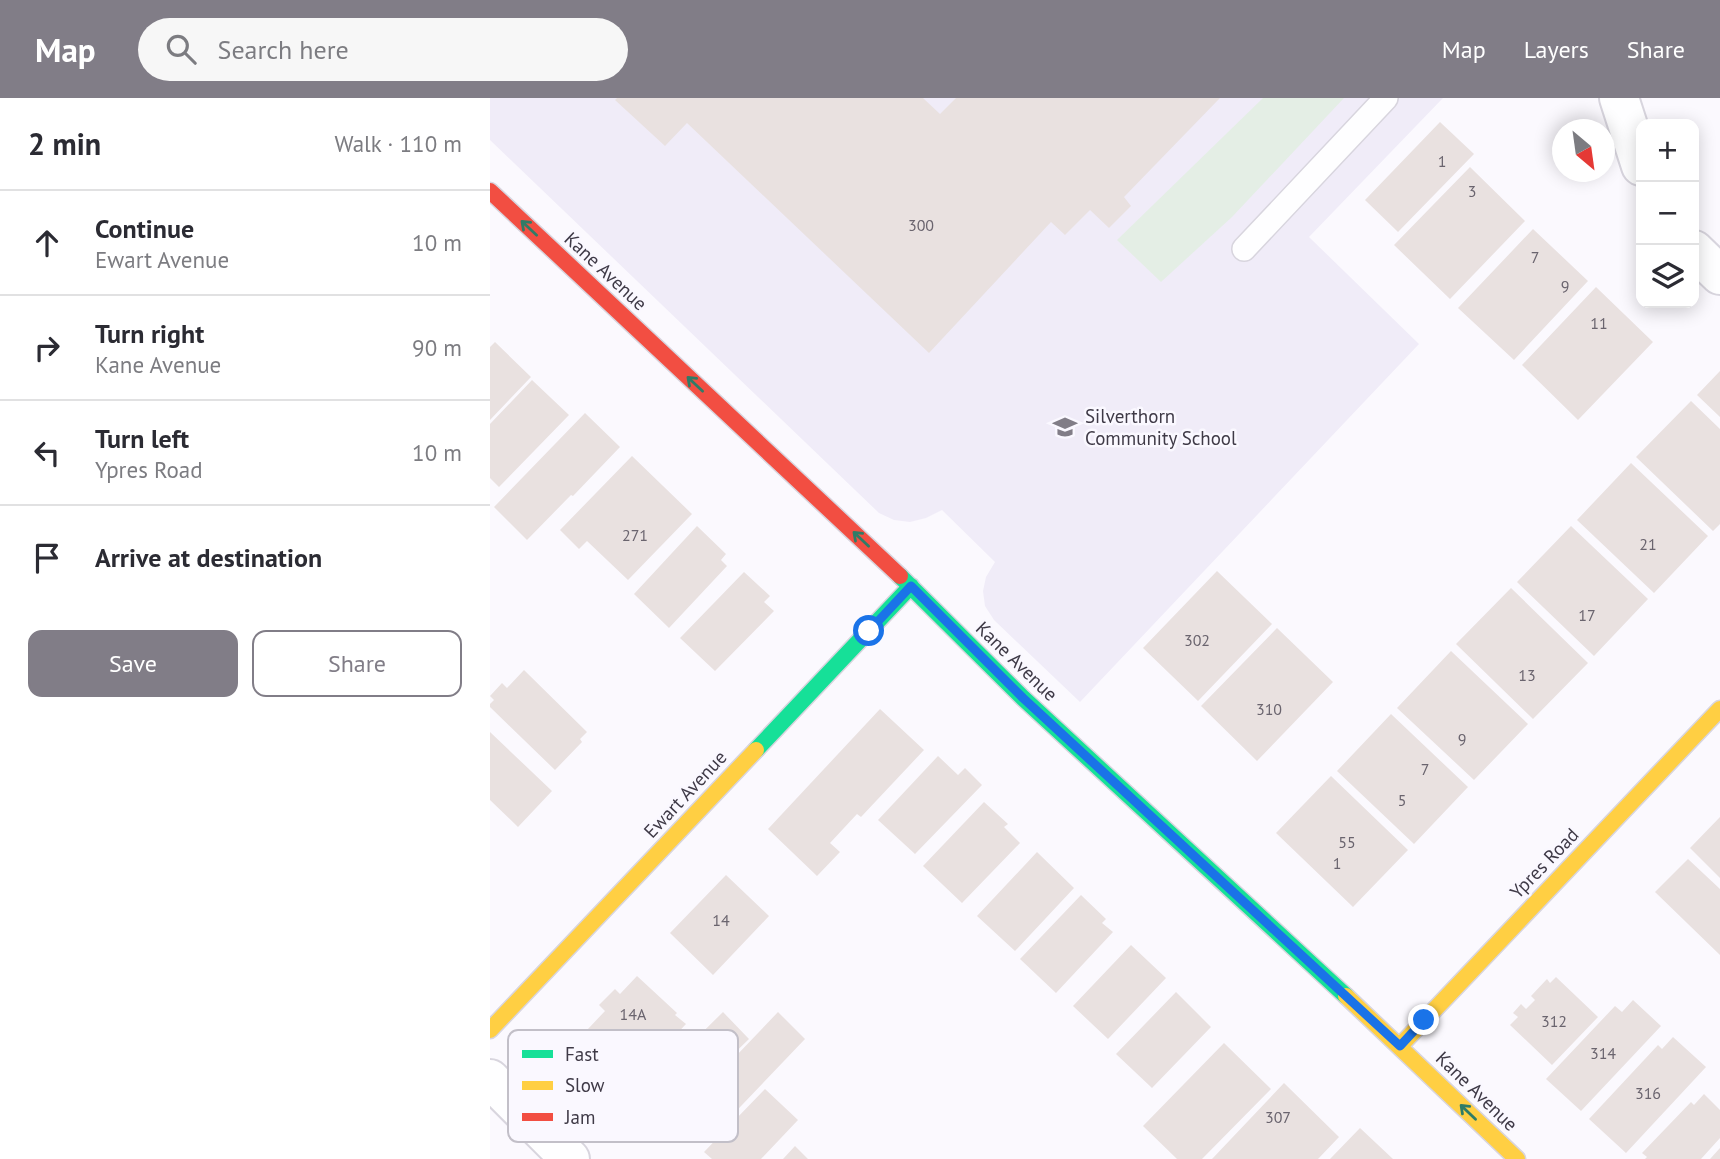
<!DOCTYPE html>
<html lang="en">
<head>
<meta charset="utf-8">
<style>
	body { margin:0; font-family:"PT Sans",sans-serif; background:#f7f7f7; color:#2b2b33 }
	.controls { position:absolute; right:21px; top:21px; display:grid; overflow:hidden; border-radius:14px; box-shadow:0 4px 18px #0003 }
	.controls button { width:63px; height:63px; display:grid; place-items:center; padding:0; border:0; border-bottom:2px solid #e1e1e2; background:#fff; color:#2b2b33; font:35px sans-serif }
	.compass { position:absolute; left:1062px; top:21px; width:63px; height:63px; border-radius:50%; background:#fff; box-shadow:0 4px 18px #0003; rotate:151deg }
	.stop { position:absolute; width:21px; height:21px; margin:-16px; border:5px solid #1a73e8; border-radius:50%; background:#fff }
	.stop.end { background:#1a73e8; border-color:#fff; box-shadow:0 2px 7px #0008 }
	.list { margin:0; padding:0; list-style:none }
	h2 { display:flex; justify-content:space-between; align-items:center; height:91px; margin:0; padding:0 28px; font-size:30px }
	h2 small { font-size:23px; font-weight:400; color:#7c7c81 }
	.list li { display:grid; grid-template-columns:46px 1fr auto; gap:21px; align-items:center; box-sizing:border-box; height:105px; padding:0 28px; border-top:2px solid #e1e1e2 }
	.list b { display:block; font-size:26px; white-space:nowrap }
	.list p { margin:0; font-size:23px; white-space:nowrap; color:#7c7c81 }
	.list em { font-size:23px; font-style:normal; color:#7c7c81 }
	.actions { display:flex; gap:14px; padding:21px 28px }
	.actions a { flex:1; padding:16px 0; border:2px solid #817d87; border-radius:14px; text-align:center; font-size:24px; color:#817d87 }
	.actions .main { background:#817d87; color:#fff }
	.icon { flex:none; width:38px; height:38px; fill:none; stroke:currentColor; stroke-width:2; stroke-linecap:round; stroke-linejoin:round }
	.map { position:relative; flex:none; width:1230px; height:1061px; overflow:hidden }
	header { display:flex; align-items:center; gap:42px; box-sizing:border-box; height:98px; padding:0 35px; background:#817d87; color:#fff }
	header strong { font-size:33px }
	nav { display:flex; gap:38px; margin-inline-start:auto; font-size:24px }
	.search { width:490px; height:63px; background:#f7f7f7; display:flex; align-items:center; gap:18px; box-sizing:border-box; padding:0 24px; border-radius:38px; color:#7c7c81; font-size:26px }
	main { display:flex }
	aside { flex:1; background:#fff }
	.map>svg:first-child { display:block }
	.built { fill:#f0ecf8 }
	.green { fill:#e4eee5 }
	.building { fill:#e9e1e0 }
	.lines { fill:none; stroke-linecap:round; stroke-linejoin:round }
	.lane-casing { stroke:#d8d5de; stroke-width:26 }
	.street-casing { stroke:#d8d5de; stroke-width:42 }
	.fast-casing { stroke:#d8d5de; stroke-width:19 }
	.slow-casing { stroke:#d8d5de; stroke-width:19 }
	.jam-casing { stroke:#d8d5de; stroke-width:19 }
	.lane { stroke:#fefeff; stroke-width:23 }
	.street { stroke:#fefeff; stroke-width:38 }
	.fast { stroke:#16e098; stroke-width:16 }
	.slow { stroke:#ffcf43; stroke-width:16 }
	.jam { stroke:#f24e42; stroke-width:16 }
	.oneway { stroke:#2f7c67 }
	.route { stroke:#1a73e8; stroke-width:9 }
	.labels { text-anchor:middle; stroke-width:5; stroke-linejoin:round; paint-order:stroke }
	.number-label { font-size:16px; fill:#6a646e }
	.street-label { font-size:19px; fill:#3f3a47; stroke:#faf8ff }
	.poi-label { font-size:19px; fill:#3f3a47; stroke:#faf8ff; text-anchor:start }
	.key { fill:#faf8ff; stroke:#c2bfc8; stroke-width:2 }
	.key-label { font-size:19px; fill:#3f3a47 }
</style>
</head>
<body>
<header>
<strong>Map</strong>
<div class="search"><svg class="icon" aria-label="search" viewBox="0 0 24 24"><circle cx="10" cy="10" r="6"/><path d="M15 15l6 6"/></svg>Search here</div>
<nav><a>Map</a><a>Layers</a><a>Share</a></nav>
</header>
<main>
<aside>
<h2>2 min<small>Walk · 110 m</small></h2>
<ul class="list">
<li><svg class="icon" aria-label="ahead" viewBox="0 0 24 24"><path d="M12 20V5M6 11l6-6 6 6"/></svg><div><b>Continue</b><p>Ewart Avenue</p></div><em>10 m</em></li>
<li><svg class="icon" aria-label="right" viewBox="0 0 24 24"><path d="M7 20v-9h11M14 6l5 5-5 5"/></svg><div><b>Turn right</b><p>Kane Avenue</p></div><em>90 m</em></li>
<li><svg class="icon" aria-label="left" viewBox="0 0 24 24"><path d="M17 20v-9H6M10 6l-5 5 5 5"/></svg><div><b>Turn left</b><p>Ypres Road</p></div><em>10 m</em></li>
<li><svg class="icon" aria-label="arrive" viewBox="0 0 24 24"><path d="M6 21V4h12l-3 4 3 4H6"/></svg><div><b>Arrive at destination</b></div></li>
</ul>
<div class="actions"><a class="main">Save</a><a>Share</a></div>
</aside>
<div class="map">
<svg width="1230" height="1061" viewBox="0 0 1230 1061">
	<rect width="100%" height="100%" fill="#fbf9fe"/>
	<path class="built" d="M 0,0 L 953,0 L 819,139 L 929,246 L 590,604 L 504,522 L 495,508 L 493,493 L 496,479 L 505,464 L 452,412 L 436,420 L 420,424 L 404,422 L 389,415 L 0,42 Z"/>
	<path class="green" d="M 773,0 L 854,0 L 742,119 L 671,184 L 627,142 Z"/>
	<path class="building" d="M 127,0 L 433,0 L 450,16 L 466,0 L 730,0 L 634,99 L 641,108 L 619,130 L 600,112 L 575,137 L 561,124 L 439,255 L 197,25 L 175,48 L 125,2 Z
		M 950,24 L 984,56 L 908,134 L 875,102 Z
		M 980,69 L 1035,123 L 960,201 L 904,147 Z
		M 1043,131 L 1098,183 L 1024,262 L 968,210 Z
		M 1106,189 L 1163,244 L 1088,322 L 1032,267 Z
		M 5,244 L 41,279 L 0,322 L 0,249 Z
		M 1230,273 L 1230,319 L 1207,297 Z
		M 42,282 L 79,317 L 9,389 L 0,380 L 0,326 Z
		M 1201,303 L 1230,331 L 1230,426 L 1223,433 L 1146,359 Z
		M 95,315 L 130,349 L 83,398 L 81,397 L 37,442 L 4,409 Z
		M 142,358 L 202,416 L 138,482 L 97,443 L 89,451 L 70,432 Z
		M 1141,365 L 1218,438 L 1164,495 L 1087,422 Z
		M 207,428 L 236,456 L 231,462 L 237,468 L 179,530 L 144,496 Z
		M 1081,428 L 1158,501 L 1104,558 L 1027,484 Z
		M 727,473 L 782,526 L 708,603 L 653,550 Z
		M 254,474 L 280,498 L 274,504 L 284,513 L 225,573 L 190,540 Z
		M 1021,490 L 1098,565 L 1043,621 L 966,546 Z
		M 787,530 L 843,584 L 767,663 L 711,608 Z
		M 961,553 L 1038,626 L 984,682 L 907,610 Z
		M 34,572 L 97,634 L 90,641 L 92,644 L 65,672 L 0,609 L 0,606 L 4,602 L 0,598 L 12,585 L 17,590 Z
		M 390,611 L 434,652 L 371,719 L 367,716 L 340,745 L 350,754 L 327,778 L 278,731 Z
		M 901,616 L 978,689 L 924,746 L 847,673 Z
		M 0,634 L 62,693 L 28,729 L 0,702 Z
		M 448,658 L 468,677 L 475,670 L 492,687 L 425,756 L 388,722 Z
		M 841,678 L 918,752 L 863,809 L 786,735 Z
		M 494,704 L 518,726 L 514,729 L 530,745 L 472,805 L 433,768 Z
		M 1230,719 L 1230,780 L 1200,750 Z
		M 547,754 L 584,790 L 525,853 L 487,818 Z
		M 1198,761 L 1230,791 L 1230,857 L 1165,794 Z
		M 236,777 L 279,818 L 223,877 L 180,835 Z
		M 591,797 L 616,821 L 612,825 L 623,834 L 566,895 L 530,861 Z
		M 641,847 L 676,880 L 618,941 L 583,908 Z
		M 147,878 L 187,915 L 185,917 L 196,926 L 146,979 L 97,932 L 115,913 L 109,907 L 125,891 L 130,896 Z
		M 1066,879 L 1108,919 L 1062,967 L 1020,927 L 1028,919 L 1023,915 L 1031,906 L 1036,911 L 1045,902 L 1041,898 L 1057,881 L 1060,885 Z
		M 686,894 L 721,929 L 662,990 L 626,956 Z
		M 1143,902 L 1171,928 L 1091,1013 L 1056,981 L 1125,908 L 1132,914 Z
		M 233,914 L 259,941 L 195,1003 L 169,977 Z
		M 288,914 L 315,941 L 230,1030 L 223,1022 L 219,1025 L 199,1007 Z
		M 1183,939 L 1216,969 L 1136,1055 L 1099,1021 L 1168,947 L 1172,951 Z
		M 734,945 L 781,991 L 712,1061 L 687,1061 L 653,1028 Z
		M 794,985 L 849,1039 L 828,1061 L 722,1061 Z
		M 275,991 L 308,1022 L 271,1061 L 222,1061 L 214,1054 Z
		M 1214,996 L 1230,1012 L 1230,1040 L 1211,1061 L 1155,1061 L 1157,1059 L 1152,1055 L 1201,1004 L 1204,1007 Z
		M 870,1030 L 903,1061 L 840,1061 Z
		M 305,1048 L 318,1061 L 293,1061 Z
		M 1230,1050 L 1230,1061 L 1220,1061 Z"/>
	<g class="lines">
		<g class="lane-casing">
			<path id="lane" d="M 754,151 L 896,0"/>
		</g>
		<g class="street-casing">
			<path id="street" d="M 1129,0 L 1151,68
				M 1204,152 L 1230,177
				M 0,981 L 80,1061"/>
		</g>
		<g class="fast-casing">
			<path id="fast" d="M 410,478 L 533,600 L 856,898
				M 266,652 L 421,488"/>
		</g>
		<g class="slow-casing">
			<path id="slow" d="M 856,898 L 1027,1061
				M 0,932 L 266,652
				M 910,948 L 1230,611"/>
		</g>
		<g class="jam-casing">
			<path id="jam" d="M 0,93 L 410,478"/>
		</g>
		<use href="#lane" class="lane"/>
		<use href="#street" class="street"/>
		<use href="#fast" class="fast"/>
		<use href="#slow" class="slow"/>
		<use href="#jam" class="jam"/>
	</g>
	<defs><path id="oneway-shaft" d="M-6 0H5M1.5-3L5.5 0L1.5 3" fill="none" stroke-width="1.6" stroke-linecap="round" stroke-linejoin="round" transform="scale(1.75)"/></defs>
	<g class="oneway">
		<use href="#oneway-shaft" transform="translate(39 130) rotate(-137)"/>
		<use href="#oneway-shaft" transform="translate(205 286) rotate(-137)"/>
		<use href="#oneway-shaft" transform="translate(371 441) rotate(-137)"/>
		<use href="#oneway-shaft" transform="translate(978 1014) rotate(-136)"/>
	</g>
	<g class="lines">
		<path class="route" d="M 379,533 L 421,488 L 533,600 L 910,948 L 934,922"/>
	</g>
	<defs>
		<g id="school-bare" transform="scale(1.89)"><path d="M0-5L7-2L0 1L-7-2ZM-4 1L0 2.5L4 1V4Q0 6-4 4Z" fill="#817d87" stroke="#faf8ff" stroke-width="2.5" paint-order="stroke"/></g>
	</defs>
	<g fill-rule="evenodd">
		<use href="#school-bare" x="575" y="329"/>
	</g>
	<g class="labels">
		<g class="number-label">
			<text x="952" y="69">1</text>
			<text x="982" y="99">3</text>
			<text x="431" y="133">300</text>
			<text x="1045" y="165">7</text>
			<text x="1075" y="194">9</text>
			<text x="1109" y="231">11</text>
			<text x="145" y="443">271</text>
			<text x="1158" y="452">21</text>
			<text x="1097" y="523">17</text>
			<text x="707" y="548">302</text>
			<text x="1037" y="583">13</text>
			<text x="779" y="617">310</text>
			<text x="972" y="647">9</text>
			<text x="935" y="677">7</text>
			<text x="912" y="708">5</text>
			<text x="857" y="750">55</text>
			<text x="847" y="771">1</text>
			<text x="231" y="828">14</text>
			<text x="143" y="922">14A</text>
			<text x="1064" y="929">312</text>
			<text x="1113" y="961">314</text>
			<text x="1158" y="1001">316</text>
			<text x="788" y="1025">307</text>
		</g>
		<g class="street-label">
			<text transform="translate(116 173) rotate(43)" y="7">Kane Avenue</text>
			<text transform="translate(527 563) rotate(44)" y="7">Kane Avenue</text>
			<text transform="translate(195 696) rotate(-47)" y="7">Ewart Avenue</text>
			<text transform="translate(1054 765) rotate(-46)" y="7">Ypres Road</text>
			<text transform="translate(987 993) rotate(44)" y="7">Kane Avenue</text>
		</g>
		<g class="poi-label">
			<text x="595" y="325">Silverthorn<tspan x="595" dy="22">Community School</tspan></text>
		</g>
	</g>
	<rect x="18" y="932" width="230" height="112" rx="10" class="key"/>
	<rect x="32" y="952" width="31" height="8" fill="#16e098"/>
	<rect x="32" y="983" width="31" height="9" fill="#ffcf43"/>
	<rect x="32" y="1015" width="31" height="8" fill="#f24e42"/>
	<g class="key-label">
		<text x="75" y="963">Fast</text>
		<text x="75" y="994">Slow</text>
		<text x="75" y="1026">Jam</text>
	</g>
</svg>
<div class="controls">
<button>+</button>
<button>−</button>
<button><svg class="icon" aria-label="layers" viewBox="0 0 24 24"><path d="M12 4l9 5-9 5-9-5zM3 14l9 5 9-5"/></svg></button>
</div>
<svg class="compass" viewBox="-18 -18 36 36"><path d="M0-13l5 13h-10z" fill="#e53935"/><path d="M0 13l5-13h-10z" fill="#7c7c81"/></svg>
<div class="stop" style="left:379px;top:533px"></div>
<div class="stop end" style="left:934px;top:922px"></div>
</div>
</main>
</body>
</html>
